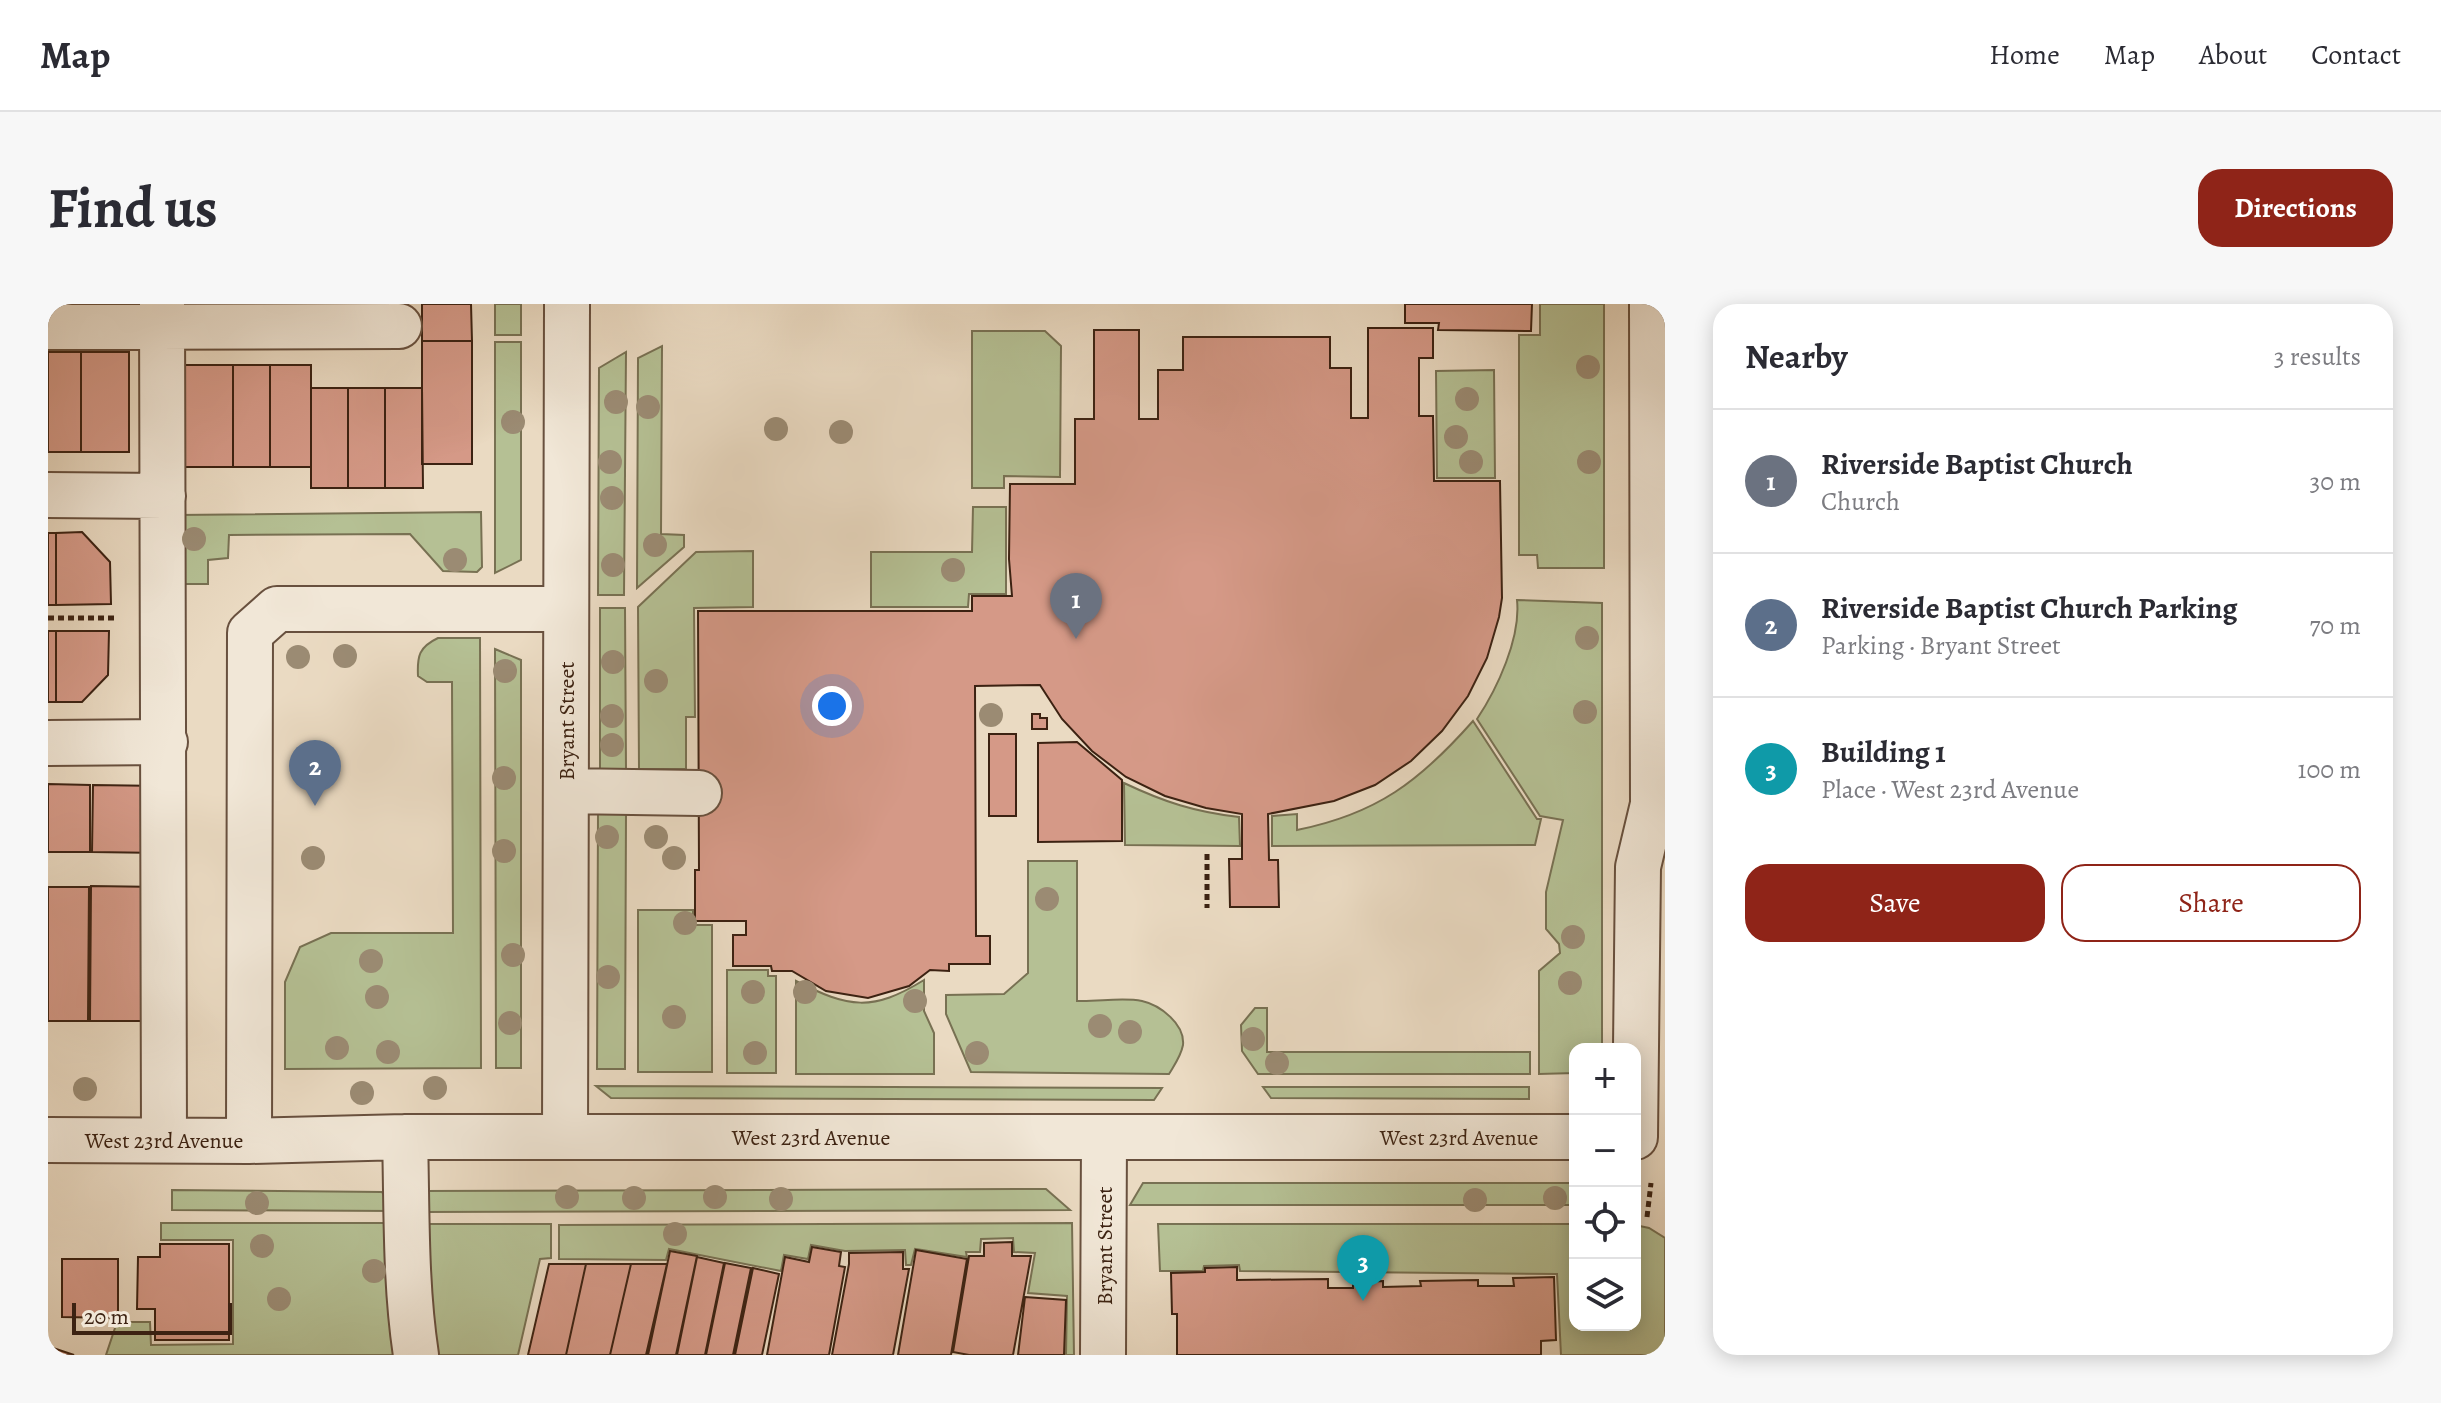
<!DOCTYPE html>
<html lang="en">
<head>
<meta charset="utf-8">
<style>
	body { margin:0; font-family:Alegreya,serif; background:#f7f7f7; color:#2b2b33 }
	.controls { position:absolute; right:24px; bottom:24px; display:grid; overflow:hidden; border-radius:16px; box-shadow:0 4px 20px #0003 }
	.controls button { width:72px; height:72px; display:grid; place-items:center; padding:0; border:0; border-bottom:2px solid #e1e1e2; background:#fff; color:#2b2b33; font:40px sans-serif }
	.scale { position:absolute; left:24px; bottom:20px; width:160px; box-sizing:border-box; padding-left:8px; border:4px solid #3c2212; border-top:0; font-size:22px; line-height:28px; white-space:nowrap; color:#3c2212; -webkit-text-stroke:6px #f1e7d7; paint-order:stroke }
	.you { position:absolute; left:784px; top:402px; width:28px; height:28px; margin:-20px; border:6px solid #fff; border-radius:50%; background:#1a73e8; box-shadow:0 0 0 12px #1a73e833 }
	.badge { display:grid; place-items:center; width:52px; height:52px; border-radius:50%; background:#8f2418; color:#fff; font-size:26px; font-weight:700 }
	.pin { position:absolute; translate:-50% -66px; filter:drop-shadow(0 2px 4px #0008) }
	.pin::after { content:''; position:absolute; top:42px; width:28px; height:24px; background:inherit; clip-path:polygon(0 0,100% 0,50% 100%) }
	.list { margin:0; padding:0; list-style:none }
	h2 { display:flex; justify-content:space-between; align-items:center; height:104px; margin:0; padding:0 32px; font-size:34px }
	h2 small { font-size:26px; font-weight:400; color:#7c7c81 }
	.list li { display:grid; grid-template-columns:52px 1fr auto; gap:24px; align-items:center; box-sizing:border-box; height:144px; padding:0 32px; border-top:2px solid #e1e1e2 }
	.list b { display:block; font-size:30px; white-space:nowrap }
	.list p { margin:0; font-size:26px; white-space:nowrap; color:#7c7c81 }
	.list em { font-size:26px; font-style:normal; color:#7c7c81 }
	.actions { display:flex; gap:16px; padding:24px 32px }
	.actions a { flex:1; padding:18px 0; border:2px solid #8f2418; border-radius:24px; text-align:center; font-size:28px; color:#8f2418 }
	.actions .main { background:#8f2418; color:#fff }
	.icon { flex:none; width:44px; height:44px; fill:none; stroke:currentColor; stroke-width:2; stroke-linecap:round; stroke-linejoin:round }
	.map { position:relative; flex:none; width:1617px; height:1051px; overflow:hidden; border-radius:24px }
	header { display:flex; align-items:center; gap:48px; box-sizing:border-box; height:112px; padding:0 40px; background:#fff; border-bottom:2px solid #e1e1e2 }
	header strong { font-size:38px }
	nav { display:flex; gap:44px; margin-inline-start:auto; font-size:28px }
	.intro { display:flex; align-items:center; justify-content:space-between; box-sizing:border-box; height:192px; padding:0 48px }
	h1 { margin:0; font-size:56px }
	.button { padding:20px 36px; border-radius:24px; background:#8f2418; color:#fff; font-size:28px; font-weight:700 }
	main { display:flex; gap:48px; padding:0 48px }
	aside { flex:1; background:#fff; border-radius:24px; box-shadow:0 4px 20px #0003 }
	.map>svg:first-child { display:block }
	.green { fill:#b5c094; stroke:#787153; stroke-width:2 }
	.building { fill:#d59987; stroke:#3c2212; stroke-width:2 }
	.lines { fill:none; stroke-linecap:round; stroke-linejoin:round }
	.minor-casing { stroke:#68503e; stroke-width:48 }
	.path { stroke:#3c2212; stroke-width:5; stroke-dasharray:6 4; stroke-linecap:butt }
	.minor { stroke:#f1e7d7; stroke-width:44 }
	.tree { fill:#9b8b73 }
	.labels { text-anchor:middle; stroke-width:8; stroke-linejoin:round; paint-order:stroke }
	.street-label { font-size:22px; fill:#3c2212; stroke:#f1e7d7 }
</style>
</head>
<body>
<header>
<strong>Map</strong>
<nav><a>Home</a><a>Map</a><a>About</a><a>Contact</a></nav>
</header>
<div class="intro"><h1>Find us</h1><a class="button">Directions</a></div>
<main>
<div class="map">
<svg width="1617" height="1051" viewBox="0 0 1617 1051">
	<rect width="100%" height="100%" fill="#eadac2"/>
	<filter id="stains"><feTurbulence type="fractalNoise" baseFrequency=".0025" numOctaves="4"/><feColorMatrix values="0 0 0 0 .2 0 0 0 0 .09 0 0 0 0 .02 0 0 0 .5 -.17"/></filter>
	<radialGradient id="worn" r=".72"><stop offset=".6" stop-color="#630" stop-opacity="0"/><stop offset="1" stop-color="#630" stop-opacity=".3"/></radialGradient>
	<path class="green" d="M 447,0 L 473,0 L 473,31 L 447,31 Z
		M 1492,0 L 1556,0 L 1556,264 L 1490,264 L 1489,251 L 1471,251 L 1471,31 L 1492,31 Z
		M 924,27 L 997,27 L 1013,42 L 1012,173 L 956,172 L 956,184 L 924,184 Z
		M 447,38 L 473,38 L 473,256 L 447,269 Z
		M 614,42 L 613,230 L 636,231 L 636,243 L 589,284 L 590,54 Z
		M 578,48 L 576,291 L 550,291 L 551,64 Z
		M 1446,66 L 1447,174 L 1389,174 L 1388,67 Z
		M 925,203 L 958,203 L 958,290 L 921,290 L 920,303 L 823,303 L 823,248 L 924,248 Z
		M 433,208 L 434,263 L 429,268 L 395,267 L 362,230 L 181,231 L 180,254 L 160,256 L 160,280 L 130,280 L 129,211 Z
		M 705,247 L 705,303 L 646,304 L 647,413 L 638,413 L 638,465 L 591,465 L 590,303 L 648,248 Z
		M 1469,296 L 1554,299 L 1554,745 L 1527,745 L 1527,769 L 1491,770 L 1491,667 L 1512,649 L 1511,640 L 1498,625 L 1498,588 L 1515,516 L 1492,512 L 1429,415 C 1449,385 1473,334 1469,296 Z
		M 552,304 L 577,304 L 578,466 L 552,466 Z
		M 390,334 L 432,334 L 433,764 L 237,765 L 237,678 L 252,643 L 283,629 L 405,629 L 404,378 L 379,378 L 370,372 C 369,352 371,343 390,334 Z
		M 447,345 L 473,356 L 473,764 L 448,764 Z
		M 1425,417 L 1489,515 L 1493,515 L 1487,541 L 1224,542 L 1224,512 L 1249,510 L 1249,526 C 1329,510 1372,477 1425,417 Z
		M 1076,479 C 1116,498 1147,508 1191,513 L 1192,542 L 1077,541 Z
		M 550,508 L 578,508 L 577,765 L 549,765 Z
		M 980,557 L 1029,557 L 1029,697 C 1050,698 1073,693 1094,697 C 1112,701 1137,720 1135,741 C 1133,752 1127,760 1121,770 L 923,768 L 898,710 L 898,691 L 956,690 L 980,669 Z
		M 590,606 L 645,606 L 645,621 L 664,621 L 664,768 L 590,768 Z
		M 679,666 L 720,666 L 720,672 L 728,672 L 728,769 L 679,769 Z
		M 876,676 L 876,707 L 886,729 L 886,770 L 748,770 L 748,677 C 801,704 824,708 876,676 Z
		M 1207,704 L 1219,704 L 1219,748 L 1482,748 L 1482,770 L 1210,770 L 1194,747 L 1193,721 Z
		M 548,782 L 1114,784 L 1106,796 L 563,794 Z
		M 1215,783 L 1481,783 L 1481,795 L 1223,794 Z
		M 1095,879 L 1527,879 L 1527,901 L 1082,901 Z
		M 998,885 L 1022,906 L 374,908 L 374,887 Z
		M 124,886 L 334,888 L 346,907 L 124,906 Z
		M 113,919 L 353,919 L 353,1051 L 58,1051 L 69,1018 L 102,1018 L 103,1041 L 185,1040 L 185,936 L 113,936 Z
		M 1024,919 L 1026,1051 L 1018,1051 L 1019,992 L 980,989 L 987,949 L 966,948 L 965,934 L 933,935 L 932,948 L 918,948 L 919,953 L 867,945 L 863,961 L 858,961 L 857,946 L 797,947 L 763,941 L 760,955 L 736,951 L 733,967 L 621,945 L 618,956 L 511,955 L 511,921 Z
		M 372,920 L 503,920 L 503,954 L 492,955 L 470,1051 L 381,1051 Z
		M 1110,920 L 1527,920 L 1527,1021 L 1587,1021 L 1587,921 L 1601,924 L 1617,934 L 1617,1035 L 1614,1051 L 1513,1051 L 1509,970 L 1192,967 L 1191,961 L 1156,962 L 1155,967 L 1112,967 Z"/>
	<path class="building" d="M 374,0 L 423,0 L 424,37 L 374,37 Z
		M 1357,0 L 1484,0 L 1483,27 L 1390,26 L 1391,19 L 1357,19 Z
		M 1320,24 L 1385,24 L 1385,54 L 1371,54 L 1371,112 L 1385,112 L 1386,177 L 1452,177 L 1454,294 L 1451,313 L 1439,354 L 1420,392 L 1394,427 L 1363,457 L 1327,481 L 1286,497 L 1220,510 L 1221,556 L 1230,556 L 1231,603 L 1182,603 L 1181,555 L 1194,555 L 1194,510 L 1158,504 L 1117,492 L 1078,473 L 1044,447 L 1014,415 L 992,381 L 927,382 L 928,632 L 942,632 L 942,660 L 901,660 L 901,667 L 882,666 L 861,682 L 820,694 L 778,687 L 744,667 L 724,667 L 723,662 L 685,662 L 685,631 L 698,631 L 698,617 L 647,617 L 647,566 L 651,566 L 650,307 L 924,307 L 924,292 L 964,292 L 961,255 L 962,180 L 1027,180 L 1027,115 L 1046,115 L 1046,26 L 1091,26 L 1091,115 L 1110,115 L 1110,66 L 1135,66 L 1135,33 L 1282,33 L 1282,64 L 1303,64 L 1303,114 L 1320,114 Z
		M 374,37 L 424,37 L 424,160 L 374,160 Z
		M 0,48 L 33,48 L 33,148 L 0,148 Z
		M 33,48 L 81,48 L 81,148 L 33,148 Z
		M 136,61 L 185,61 L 185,163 L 136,163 Z
		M 185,61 L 222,61 L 222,163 L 185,163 Z
		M 222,61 L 263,61 L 263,163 L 222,163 Z
		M 263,84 L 300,84 L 300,184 L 263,184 Z
		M 300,84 L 337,84 L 337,184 L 300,184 Z
		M 337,84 L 374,84 L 375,184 L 337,184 Z
		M 34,228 L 62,258 L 63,300 L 8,301 L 8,229 Z
		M 0,229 L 8,229 L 8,301 L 0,301 Z
		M 0,327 L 8,327 L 8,398 L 0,398 Z
		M 8,327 L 61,327 L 60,371 L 34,398 L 8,398 Z
		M 984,410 L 992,410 L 992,414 L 999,414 L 999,425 L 984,425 Z
		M 941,430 L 968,430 L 968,512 L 941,512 Z
		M 1029,438 L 1074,476 L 1074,537 L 990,538 L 990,439 Z
		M 0,480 L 42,481 L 42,548 L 0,548 Z
		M 45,481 L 114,482 L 114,549 L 44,548 Z
		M 43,582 L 113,583 L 112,717 L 42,717 Z
		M 0,583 L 41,583 L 40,717 L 0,717 Z
		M 964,938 L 964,952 L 983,952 L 965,1051 L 921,1051 L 905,1048 L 921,952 L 936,952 L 936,939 Z
		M 112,940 L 181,940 L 181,1036 L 107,1036 L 107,1005 L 89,1005 L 90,953 L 112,953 Z
		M 764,943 L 793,948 L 791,962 L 797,963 L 781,1051 L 719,1051 L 737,953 L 761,958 Z
		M 868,946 L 919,955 L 903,1051 L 850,1051 Z
		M 622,947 L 649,952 L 628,1051 L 600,1051 Z
		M 855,948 L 855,965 L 861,965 L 845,1051 L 784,1051 L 801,960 L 801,949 Z
		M 649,953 L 676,959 L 657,1051 L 629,1051 Z
		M 14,955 L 70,955 L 70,1014 L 14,1013 Z
		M 677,959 L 703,964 L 685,1051 L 658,1051 Z
		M 501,960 L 538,960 L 518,1051 L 480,1051 Z
		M 538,960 L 583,960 L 562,1051 L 518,1051 Z
		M 583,960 L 619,960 L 598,1051 L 562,1051 Z
		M 1189,963 L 1189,976 L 1280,975 L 1280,984 L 1305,984 L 1305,978 L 1335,977 L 1335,983 L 1373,982 L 1372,977 L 1430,976 L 1430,982 L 1466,982 L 1465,974 L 1506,973 L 1508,1036 L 1493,1037 L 1493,1051 L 1129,1051 L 1129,1010 L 1124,1010 L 1123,969 L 1157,968 L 1157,964 Z
		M 705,964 L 731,970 L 714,1051 L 687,1051 Z
		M 977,993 L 1018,996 L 1016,1051 L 970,1051 Z
		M 2,1043 L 26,1051 L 1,1051 Z"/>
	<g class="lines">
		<g class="minor-casing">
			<path id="minor" d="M 114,0 L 116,836
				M 0,23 L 351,22
				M 0,191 L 115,192
				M 0,439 L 117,438
				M 518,487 L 651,489
				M 357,833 C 359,905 357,979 368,1051
				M 517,833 L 519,0
				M 1587,833 L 1590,563 L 1605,500 L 1604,0
				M 0,836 L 201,837 L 357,833 L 1527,833
				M 201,837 L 202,329 L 229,305 L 518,305
				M 1055,1051 L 1056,833"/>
		</g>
		<path class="path" d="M 0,314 L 67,314
			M 1159,550 L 1159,604
			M 1599,913 L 1603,879"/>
		<use href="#minor" class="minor"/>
	</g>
	<g class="tree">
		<circle cx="1540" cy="63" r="12"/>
		<circle cx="1419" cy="95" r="12"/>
		<circle cx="568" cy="98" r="12"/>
		<circle cx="600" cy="103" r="12"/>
		<circle cx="465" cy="118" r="12"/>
		<circle cx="728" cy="125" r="12"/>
		<circle cx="793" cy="128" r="12"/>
		<circle cx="1408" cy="133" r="12"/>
		<circle cx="562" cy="158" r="12"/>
		<circle cx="1423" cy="158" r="12"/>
		<circle cx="1541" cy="158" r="12"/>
		<circle cx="564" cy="194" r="12"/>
		<circle cx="146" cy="235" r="12"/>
		<circle cx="607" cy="241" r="12"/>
		<circle cx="407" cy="256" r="12"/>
		<circle cx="565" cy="261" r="12"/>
		<circle cx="905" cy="266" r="12"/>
		<circle cx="1539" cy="334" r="12"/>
		<circle cx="297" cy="352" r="12"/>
		<circle cx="250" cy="353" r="12"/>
		<circle cx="565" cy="358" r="12"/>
		<circle cx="457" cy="367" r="12"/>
		<circle cx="608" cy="377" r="12"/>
		<circle cx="1537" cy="408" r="12"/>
		<circle cx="943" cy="411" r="12"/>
		<circle cx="564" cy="412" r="12"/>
		<circle cx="564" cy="441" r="12"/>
		<circle cx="456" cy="474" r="12"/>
		<circle cx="559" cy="533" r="12"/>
		<circle cx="608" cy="533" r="12"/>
		<circle cx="456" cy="547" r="12"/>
		<circle cx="265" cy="554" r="12"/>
		<circle cx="626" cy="554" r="12"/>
		<circle cx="999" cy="595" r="12"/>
		<circle cx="637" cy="619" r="12"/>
		<circle cx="1525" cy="633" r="12"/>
		<circle cx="465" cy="651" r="12"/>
		<circle cx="323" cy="657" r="12"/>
		<circle cx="560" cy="673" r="12"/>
		<circle cx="1522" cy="679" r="12"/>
		<circle cx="705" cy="688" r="12"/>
		<circle cx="757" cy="688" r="12"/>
		<circle cx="329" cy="693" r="12"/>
		<circle cx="867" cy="697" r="12"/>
		<circle cx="626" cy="713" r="12"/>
		<circle cx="462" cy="719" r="12"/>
		<circle cx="1052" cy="722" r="12"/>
		<circle cx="1082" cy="728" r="12"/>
		<circle cx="1205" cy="735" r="12"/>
		<circle cx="289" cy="744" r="12"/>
		<circle cx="340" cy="748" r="12"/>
		<circle cx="707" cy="749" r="12"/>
		<circle cx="929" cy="749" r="12"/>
		<circle cx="1229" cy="759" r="12"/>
		<circle cx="387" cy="784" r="12"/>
		<circle cx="37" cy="785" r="12"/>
		<circle cx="314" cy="789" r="12"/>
		<circle cx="519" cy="893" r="12"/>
		<circle cx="667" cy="893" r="12"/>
		<circle cx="586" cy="894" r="12"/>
		<circle cx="1507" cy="894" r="12"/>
		<circle cx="733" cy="895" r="12"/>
		<circle cx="1427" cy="896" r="12"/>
		<circle cx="209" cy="899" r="12"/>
		<circle cx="627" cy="930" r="12"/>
		<circle cx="214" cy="942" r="12"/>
		<circle cx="326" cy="967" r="12"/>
		<circle cx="231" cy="995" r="12"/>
	</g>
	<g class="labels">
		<g class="street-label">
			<text transform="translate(518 417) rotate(-90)" y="8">Bryant Street</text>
			<text x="763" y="841">West 23rd Avenue</text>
			<text x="1411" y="841">West 23rd Avenue</text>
			<text x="116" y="844">West 23rd Avenue</text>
			<text transform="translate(1056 942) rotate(-90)" y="8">Bryant Street</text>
		</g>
	</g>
	<rect width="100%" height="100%" filter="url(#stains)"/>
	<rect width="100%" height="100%" fill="url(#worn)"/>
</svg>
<div class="controls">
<button>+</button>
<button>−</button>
<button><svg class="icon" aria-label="locate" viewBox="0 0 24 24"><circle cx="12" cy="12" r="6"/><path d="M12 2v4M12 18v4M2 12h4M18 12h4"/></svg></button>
<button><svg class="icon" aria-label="layers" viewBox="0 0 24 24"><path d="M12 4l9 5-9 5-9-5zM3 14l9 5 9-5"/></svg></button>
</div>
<div class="scale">20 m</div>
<div class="you"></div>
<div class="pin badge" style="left:1028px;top:335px;background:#6b7280">1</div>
<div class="pin badge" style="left:267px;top:502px;background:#5c6f8a">2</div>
<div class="pin badge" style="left:1315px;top:997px;background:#0f9aa8">3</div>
</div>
<aside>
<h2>Nearby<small>3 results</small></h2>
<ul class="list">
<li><span class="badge" style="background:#6b7280">1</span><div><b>Riverside Baptist Church</b><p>Church</p></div><em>30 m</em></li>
<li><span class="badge" style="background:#5c6f8a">2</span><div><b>Riverside Baptist Church Parking</b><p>Parking · Bryant Street</p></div><em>70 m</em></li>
<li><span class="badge" style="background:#0f9aa8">3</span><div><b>Building 1</b><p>Place · West 23rd Avenue</p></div><em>100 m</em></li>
</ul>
<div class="actions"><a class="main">Save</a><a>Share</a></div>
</aside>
</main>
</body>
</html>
